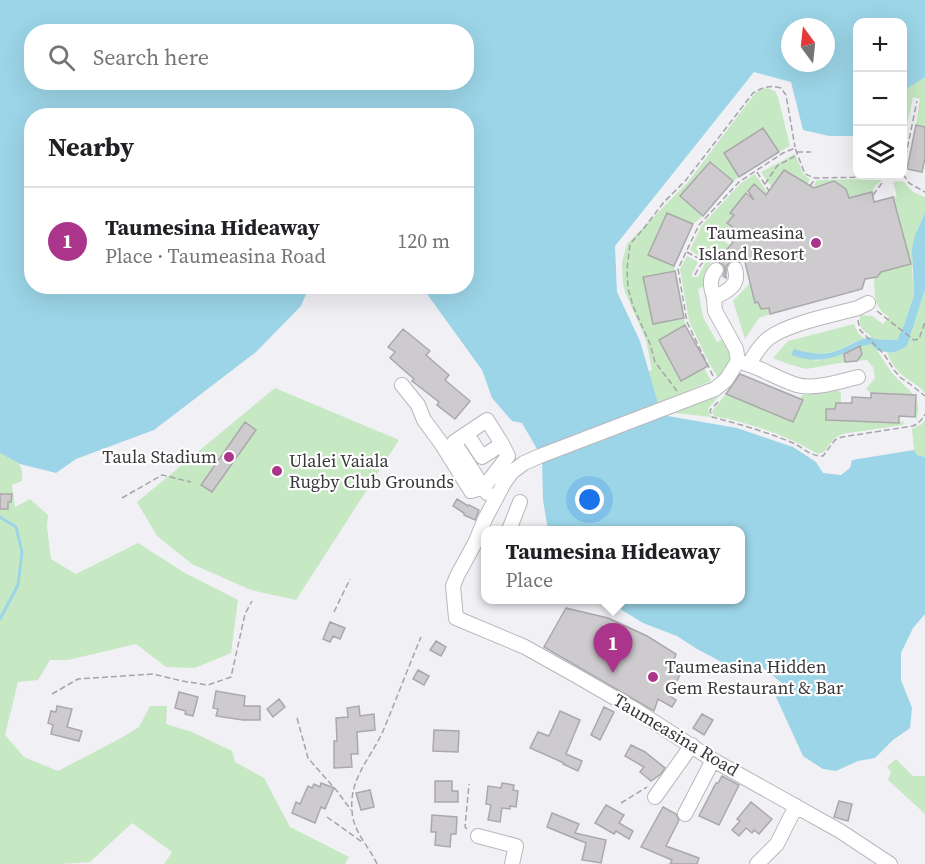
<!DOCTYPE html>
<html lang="en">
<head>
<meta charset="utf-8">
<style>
	body { margin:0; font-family:"Source Serif 4",serif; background:#f2f2f2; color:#202124 }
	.controls { position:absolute; right:18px; top:18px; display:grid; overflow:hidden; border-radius:12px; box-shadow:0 6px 24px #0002 }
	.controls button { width:54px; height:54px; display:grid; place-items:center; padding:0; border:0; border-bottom:2px solid #e0e0e0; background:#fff; color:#202124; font:30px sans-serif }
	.compass { position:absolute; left:781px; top:18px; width:54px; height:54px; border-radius:50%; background:#fff; box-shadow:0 6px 24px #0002; rotate:345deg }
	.you { position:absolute; left:590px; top:500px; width:21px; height:21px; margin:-15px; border:4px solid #fff; border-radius:50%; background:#1a73e8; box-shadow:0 0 0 9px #1a73e833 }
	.badge { display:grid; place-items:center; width:39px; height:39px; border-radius:50%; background:#ac358c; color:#fff; font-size:20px; font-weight:700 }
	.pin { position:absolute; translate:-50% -50px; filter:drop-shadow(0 2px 3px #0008) }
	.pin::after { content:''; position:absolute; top:32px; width:21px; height:18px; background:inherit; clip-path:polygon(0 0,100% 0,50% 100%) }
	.popup { position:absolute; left:481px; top:526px; width:264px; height:78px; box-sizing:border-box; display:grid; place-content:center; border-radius:12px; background:#fff; filter:drop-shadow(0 2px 4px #0005); font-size:20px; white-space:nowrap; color:#757577 }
	.popup b { font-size:22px; color:#202124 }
	.popup::after { content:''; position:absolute; left:50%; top:100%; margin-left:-12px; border:12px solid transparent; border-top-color:#fff }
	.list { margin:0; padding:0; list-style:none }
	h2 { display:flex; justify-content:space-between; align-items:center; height:78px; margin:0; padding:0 24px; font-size:26px }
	h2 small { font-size:20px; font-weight:400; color:#757577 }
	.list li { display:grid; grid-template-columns:39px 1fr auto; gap:18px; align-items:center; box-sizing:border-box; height:108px; padding:0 24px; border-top:2px solid #e0e0e0 }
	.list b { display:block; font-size:22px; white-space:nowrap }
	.list p { margin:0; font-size:20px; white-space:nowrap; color:#757577 }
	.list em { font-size:20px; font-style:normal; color:#757577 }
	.icon { flex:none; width:33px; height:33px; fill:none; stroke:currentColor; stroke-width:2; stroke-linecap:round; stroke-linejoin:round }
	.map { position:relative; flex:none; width:925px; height:864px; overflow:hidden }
	.search { position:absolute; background:#fff; box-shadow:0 6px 24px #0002; left:24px; top:24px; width:450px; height:66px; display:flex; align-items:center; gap:15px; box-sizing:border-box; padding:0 21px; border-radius:24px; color:#757577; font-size:22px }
	.panel { position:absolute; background:#fff; box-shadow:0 6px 24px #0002; left:24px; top:108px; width:450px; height:186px; border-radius:24px }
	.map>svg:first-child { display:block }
	.green { fill:#c6e8c3 }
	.water { fill:#9cd5e8; fill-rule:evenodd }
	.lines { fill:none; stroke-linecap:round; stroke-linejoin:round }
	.stream { stroke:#9cd5e8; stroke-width:3 }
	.building { fill:#cecbce; stroke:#aba8ac; stroke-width:1.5 }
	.minor-casing { stroke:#b8b7bc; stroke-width:16 }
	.path { stroke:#a5a4a8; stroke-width:1.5; stroke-dasharray:6 3; stroke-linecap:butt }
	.minor { stroke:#fff; stroke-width:14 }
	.poi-dot { fill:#ac358c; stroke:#fefefe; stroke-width:2 }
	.labels { text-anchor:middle; stroke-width:4.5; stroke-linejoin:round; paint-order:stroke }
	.poi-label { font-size:18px; fill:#39393b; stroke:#fefefe; text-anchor:end }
	.street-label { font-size:18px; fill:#39393b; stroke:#fefefe }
</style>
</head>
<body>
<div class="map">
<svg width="925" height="864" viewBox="0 0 925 864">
	<rect width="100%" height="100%" fill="#f1f0f5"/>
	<path class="green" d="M 925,77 L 925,127 L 916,125 L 920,99 L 913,97 L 904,139 C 902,127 899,98 908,88 C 912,83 920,80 925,77 Z
		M 767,88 L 775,91 L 778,97 L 790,146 L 779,152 L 763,128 L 724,153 L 739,177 L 733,181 L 709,162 L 680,196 L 703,216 L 693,224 L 667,213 L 649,255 L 674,266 L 675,271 L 644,277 L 653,324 L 684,318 L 685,325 L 659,340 L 681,380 L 704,368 L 711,381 L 658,403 L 648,371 L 652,370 L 646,340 L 625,292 L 623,284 L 622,262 L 627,244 L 688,182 L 756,92 Z
		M 795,154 L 804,175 L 810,179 L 807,184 L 772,188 L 761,172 Z
		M 755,174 L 768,193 L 766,195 L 754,184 L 730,213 L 734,215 L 727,223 L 734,228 L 723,240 L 732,247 L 729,249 C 717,249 711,251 702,258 L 690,250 L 702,225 L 741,183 Z
		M 886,176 L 875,186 L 872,192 L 849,198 L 846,189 L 834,182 L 813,187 L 817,180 L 872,179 Z
		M 898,181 L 904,182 L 913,192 L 925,197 L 925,213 L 915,235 L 912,271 L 914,295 L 904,325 L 897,340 L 874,339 L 861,328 L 860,322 L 860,315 L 872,316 L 883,324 L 889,317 C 873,307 875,295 874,278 L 877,277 L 881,272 L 911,264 L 893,197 L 897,196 L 893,182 Z
		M 720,254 L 725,254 C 722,257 719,258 716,259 C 706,264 704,276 707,285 L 698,289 L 703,317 L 717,342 L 723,339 C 728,347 730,354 732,364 L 719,379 L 710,365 L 689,321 L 680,269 L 687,256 L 698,262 L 692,274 L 692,277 L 698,277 L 705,263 Z
		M 750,283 L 755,303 L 758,302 L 761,309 L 769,308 L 770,314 L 759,318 L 745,339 L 733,301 Z
		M 925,290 L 925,393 C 918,384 909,381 901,374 C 894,368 891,361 887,353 L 895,352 L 907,346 Z
		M 854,324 L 858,333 L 865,339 C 855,341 847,346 838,350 C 828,354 818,354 808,353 L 816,361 L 844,354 L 845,362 L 806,369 L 788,364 L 773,358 L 788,341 Z
		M 871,344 C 881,353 885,365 894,375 C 906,390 925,396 916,421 L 916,395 L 871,393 L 866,389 L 875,378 L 873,367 L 867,360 L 857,361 L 862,354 L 860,346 Z
		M 275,388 L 399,440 L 296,600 L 251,590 L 192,564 L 157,536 L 137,502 Z
		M 837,390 L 841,393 L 841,403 L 836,403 L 835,409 L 826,409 L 826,420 L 899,423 L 899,422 L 904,421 L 903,425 L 842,434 L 834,439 L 824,452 L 818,454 C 786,435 750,423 714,416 L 712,411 L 726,394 L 793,421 L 803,400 L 800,399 L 802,395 L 825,393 Z
		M 718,394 L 718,397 L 708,409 L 711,417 L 665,412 Z
		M 925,420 L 925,457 L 917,455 L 914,450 L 912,429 L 922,424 Z
		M 0,453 C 15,461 24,461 22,481 L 12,485 L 15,507 L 30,499 L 48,515 L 47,527 L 51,559 L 76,574 L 138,543 L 185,573 L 238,600 L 231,653 L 195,668 L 166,667 L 136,644 L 68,660 L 50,660 L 38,680 L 18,682 L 5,735 L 24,757 L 58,771 L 121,738 L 139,727 L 150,706 L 167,706 L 166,724 L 192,732 L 232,751 L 235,762 L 264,778 L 290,827 L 349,857 L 345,864 L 164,864 L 172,852 L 132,823 L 90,862 L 60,864 L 0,864 Z
		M 896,759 L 913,776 L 925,776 L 925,814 L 888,780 L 891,772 L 887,767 Z"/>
	<path class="water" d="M 0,0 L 925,0 L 925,77 L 908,88 L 903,103 L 902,22 L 858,22 L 857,136 L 829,136 L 803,130 L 791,82 L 754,72 L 615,246 L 617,292 L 640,341 L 658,403 L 537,449 L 522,423 L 512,421 L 492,398 L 482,370 L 422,287 L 466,286 L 466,116 L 32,116 L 32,286 L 309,287 L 301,306 L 256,352 L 154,430 L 76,459 L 56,473 L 20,464 L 0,453 ZM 790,27 L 826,27 L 826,63 L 790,63 ZM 32,32 L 466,32 L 466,82 L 32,82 Z
		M 925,213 L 925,290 L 907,346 C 896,352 892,355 880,350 L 878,351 L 871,344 C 860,346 853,351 843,354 C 824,361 810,362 791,355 L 794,349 C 808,353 822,356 836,351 C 850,346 857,339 872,337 L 874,339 L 897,340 L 904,325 L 914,295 L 912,249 L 915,235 Z
		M 662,415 L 737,428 L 793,447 L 816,462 L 823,473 L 841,475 L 850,468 L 852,460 L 914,450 L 917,455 L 925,457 L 925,614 L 913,628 L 901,653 L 901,680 L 912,708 L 910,728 L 893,740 L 875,758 L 858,761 L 836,771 L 823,769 L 803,756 L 776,697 L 783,684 L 762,667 L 745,667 L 735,669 L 697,649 L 677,636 L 643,623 L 606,600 L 740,600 L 740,530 L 548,530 L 543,500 L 542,460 Z"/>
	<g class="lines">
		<path class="stream" d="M 0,517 L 16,527 L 22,552 L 18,585 L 0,619"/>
	</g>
	<path class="building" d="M 916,125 L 925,127 L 925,158 L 922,172 L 907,169 Z
		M 763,128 L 779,152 L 739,177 L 724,153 Z
		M 710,162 L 733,181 L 703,216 L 680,196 Z
		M 784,170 L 814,188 L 834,181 L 846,189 L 849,198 L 872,192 L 874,202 L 893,197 L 911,264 L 881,272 L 877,277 L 865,279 L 862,289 L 770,314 L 769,308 L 761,309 L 758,302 L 755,303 L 744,258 L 741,262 L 734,260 L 729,263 L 726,267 L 726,278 L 723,276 L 725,270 L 724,266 L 718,261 L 733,242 L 727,237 L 734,228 L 727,223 L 734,215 L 730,213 L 746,193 L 754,200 L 748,191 L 754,184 L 766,195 Z
		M 667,213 L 693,224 L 674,266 L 648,255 Z
		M 675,271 L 684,318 L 653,324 L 643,277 Z
		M 685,325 L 708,366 L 681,381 L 659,340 Z
		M 403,329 L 430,351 L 426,355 L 449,375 L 445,380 L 470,401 L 455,419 L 437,405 L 439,402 L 412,381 L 414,379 L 390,358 L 395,352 L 388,347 Z
		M 860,346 L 862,354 L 857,361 L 845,362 L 844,354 Z
		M 740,374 L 803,400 L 793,422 L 726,394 Z
		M 871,393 L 916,395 L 915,417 L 899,416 L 899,423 L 826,420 L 826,409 L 835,409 L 836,403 L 852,403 L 852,397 L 871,398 Z
		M 245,422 L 256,430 L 212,492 L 201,485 Z
		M 0,494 L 12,494 L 11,502 L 8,502 L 8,509 L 0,509 Z
		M 457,499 L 468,506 L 469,505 L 479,510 L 475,520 L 464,515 L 464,513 L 453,506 Z
		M 566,608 L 608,618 L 647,636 L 676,654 L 672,666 L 682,670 L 670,696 L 676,700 L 672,707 L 658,699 L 654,711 L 544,647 Z
		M 330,622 L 345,628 L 340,639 L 333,636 L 330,642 L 323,639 Z
		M 436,641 L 446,647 L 441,656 L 430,650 Z
		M 418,670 L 429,676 L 424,685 L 413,679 Z
		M 216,691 L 245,696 L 244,706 L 260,706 L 260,720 L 243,720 L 216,716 L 218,709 L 213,708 Z
		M 179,692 L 198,697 L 193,716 L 185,714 L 186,711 L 175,708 Z
		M 279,699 L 285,707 L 273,717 L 267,709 Z
		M 57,706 L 72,709 L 67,727 L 82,731 L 79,741 L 51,734 L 53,725 L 48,723 L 51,711 L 56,712 Z
		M 359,706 L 360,716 L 374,714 L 375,730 L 357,732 L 358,754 L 351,754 L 352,767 L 334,768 L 334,741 L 337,741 L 336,718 L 348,717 L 347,708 Z
		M 604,707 L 614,712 L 600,740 L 591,735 Z
		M 560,711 L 580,720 L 566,754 L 582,761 L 578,771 L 563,764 L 564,763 L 530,748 L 538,732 L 549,736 Z
		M 702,714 L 713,720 L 704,735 L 693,728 Z
		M 434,730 L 459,731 L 458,752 L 433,751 Z
		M 631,745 L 645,752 L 665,768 L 661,774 L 651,781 L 640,772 L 644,767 L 625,756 Z
		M 722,776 L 739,785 L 719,825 L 699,816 L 716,783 L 718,783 Z
		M 435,781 L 452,781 L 452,791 L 458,791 L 458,802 L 435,802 Z
		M 321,783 L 334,788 L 325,809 L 321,807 L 315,823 L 292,813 L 296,802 L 300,804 L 308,786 L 312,788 L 314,784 L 320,787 Z
		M 502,783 L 514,785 L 513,790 L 518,791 L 516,807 L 510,806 L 510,809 L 502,808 L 500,822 L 488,820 L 491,805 L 486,804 L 488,786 L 501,788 Z
		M 370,790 L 374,807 L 361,810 L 356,793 Z
		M 839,801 L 852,804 L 848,821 L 834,817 Z
		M 751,802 L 772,819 L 759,834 L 754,830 L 752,833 L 746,828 L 739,836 L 732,830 L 740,821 L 737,819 Z
		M 606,805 L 624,815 L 619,823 L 633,831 L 629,839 L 616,831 L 614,834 L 595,823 Z
		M 663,807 L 676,814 L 679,820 L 666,846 L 699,858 L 697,864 L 670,864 L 672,860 L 641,847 Z
		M 552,813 L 579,824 L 575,833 L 606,840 L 601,863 L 582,860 L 586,843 L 547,827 Z
		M 432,815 L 457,817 L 456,834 L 451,834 L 450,847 L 435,845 L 436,832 L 431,832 Z"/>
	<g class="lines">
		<g class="minor-casing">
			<path id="minor" d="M 716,270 C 708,279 711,288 714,298 C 727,291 740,286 735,269
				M 714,298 L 715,311 L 736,349 L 738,361
				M 738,361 L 726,380 L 715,389 L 540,456 L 524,463 L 512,472 L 504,483 L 485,519 L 476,541 L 457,576 L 453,586 L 456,618 L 525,647 L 575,675 L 634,709 L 713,760 L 840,831 L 890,864
				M 740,362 C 761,367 777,379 797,385 C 814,390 841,381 858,377
				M 749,364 C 755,354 760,345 769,338 C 789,323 833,315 858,308 L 868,303
				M 402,385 L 418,405 L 424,420 L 441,443 L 471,491 L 484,487 L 508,456 L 502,444
				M 467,434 L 482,457 L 502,444 L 487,420 L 454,442 L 487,493
				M 509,530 L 520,502
				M 655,797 L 692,745
				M 685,814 L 713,760
				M 478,836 L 516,846 L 512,864
				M 757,864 L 777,844 L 796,806"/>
		</g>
		<path class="path" d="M 797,152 L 811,152
			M 757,172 L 769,191
			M 902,174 L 917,101
			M 903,174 L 909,183 L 925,192
			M 765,184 L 777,166 L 797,155
			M 810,186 L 815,179
			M 873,195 L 882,183
			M 687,252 L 701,260
			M 695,275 C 701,262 711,250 727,252
			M 877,311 L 914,340 L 919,339 L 925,322
			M 858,320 L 860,330 L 884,354 L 894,370 L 901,378 L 910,384 L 925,396
			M 713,376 L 687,322 L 678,269 L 699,225 L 739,182 L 783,153 L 795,148 L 805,174 L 815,178 L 872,177 L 878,176
			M 677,391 L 655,362 L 650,344 L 633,306 L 628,288 L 627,269 L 630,244 L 644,228 L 664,202 L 686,180 L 753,93 C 763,87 770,85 781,88 L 786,95 L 795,147
			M 718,402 L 710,410 L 712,417 C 739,424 767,432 793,443 C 804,448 811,457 823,456 L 835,440 L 842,437 L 913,426 C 919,423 922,420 925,414
			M 122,498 L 162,475 L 191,482
			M 334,612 L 350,579
			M 52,694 L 78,679 L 153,674 L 182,681 L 208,685 L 231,677 L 245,614 L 252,601
			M 297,718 L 308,758 L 337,791 L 351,810
			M 621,803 L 647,787
			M 327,817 L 362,842
			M 467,829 L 465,827 L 469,784
			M 377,864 C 369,846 353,832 352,811 C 349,778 371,758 383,731 C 396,700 408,668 421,637"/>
		<use href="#minor" class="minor"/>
	</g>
	<g class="poi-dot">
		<circle cx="816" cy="243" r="6"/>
		<circle cx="229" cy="457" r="6"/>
		<circle cx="277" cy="471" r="6"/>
		<circle cx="653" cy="677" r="6"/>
	</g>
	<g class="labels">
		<g class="poi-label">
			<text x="804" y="239">Taumeasina<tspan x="804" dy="21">Island Resort</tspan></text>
			<text x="217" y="463">Taula Stadium</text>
			<text x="289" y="467" text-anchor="start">Ulalei Vaiala<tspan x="289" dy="21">Rugby Club Grounds</tspan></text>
			<text x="665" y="673" text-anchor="start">Taumeasina Hidden<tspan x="665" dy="21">Gem Restaurant &amp; Bar</tspan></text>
		</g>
		<g class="street-label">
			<text transform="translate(676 735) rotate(31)" y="6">Taumeasina Road</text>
		</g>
	</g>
</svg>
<div class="controls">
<button>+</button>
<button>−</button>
<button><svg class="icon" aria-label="layers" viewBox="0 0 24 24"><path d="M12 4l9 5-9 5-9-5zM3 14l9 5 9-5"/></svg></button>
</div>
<svg class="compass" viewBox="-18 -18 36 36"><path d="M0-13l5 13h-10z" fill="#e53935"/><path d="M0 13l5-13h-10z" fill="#757577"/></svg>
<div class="you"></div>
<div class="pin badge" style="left:613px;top:673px">1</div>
<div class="popup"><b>Taumesina Hideaway</b>Place</div>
<div class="search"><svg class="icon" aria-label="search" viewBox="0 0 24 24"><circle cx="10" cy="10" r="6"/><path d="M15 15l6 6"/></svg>Search here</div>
<section class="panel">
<h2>Nearby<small></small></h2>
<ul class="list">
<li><span class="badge">1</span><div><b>Taumesina Hideaway</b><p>Place · Taumeasina Road</p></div><em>120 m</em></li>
</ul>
</section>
</div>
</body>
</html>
